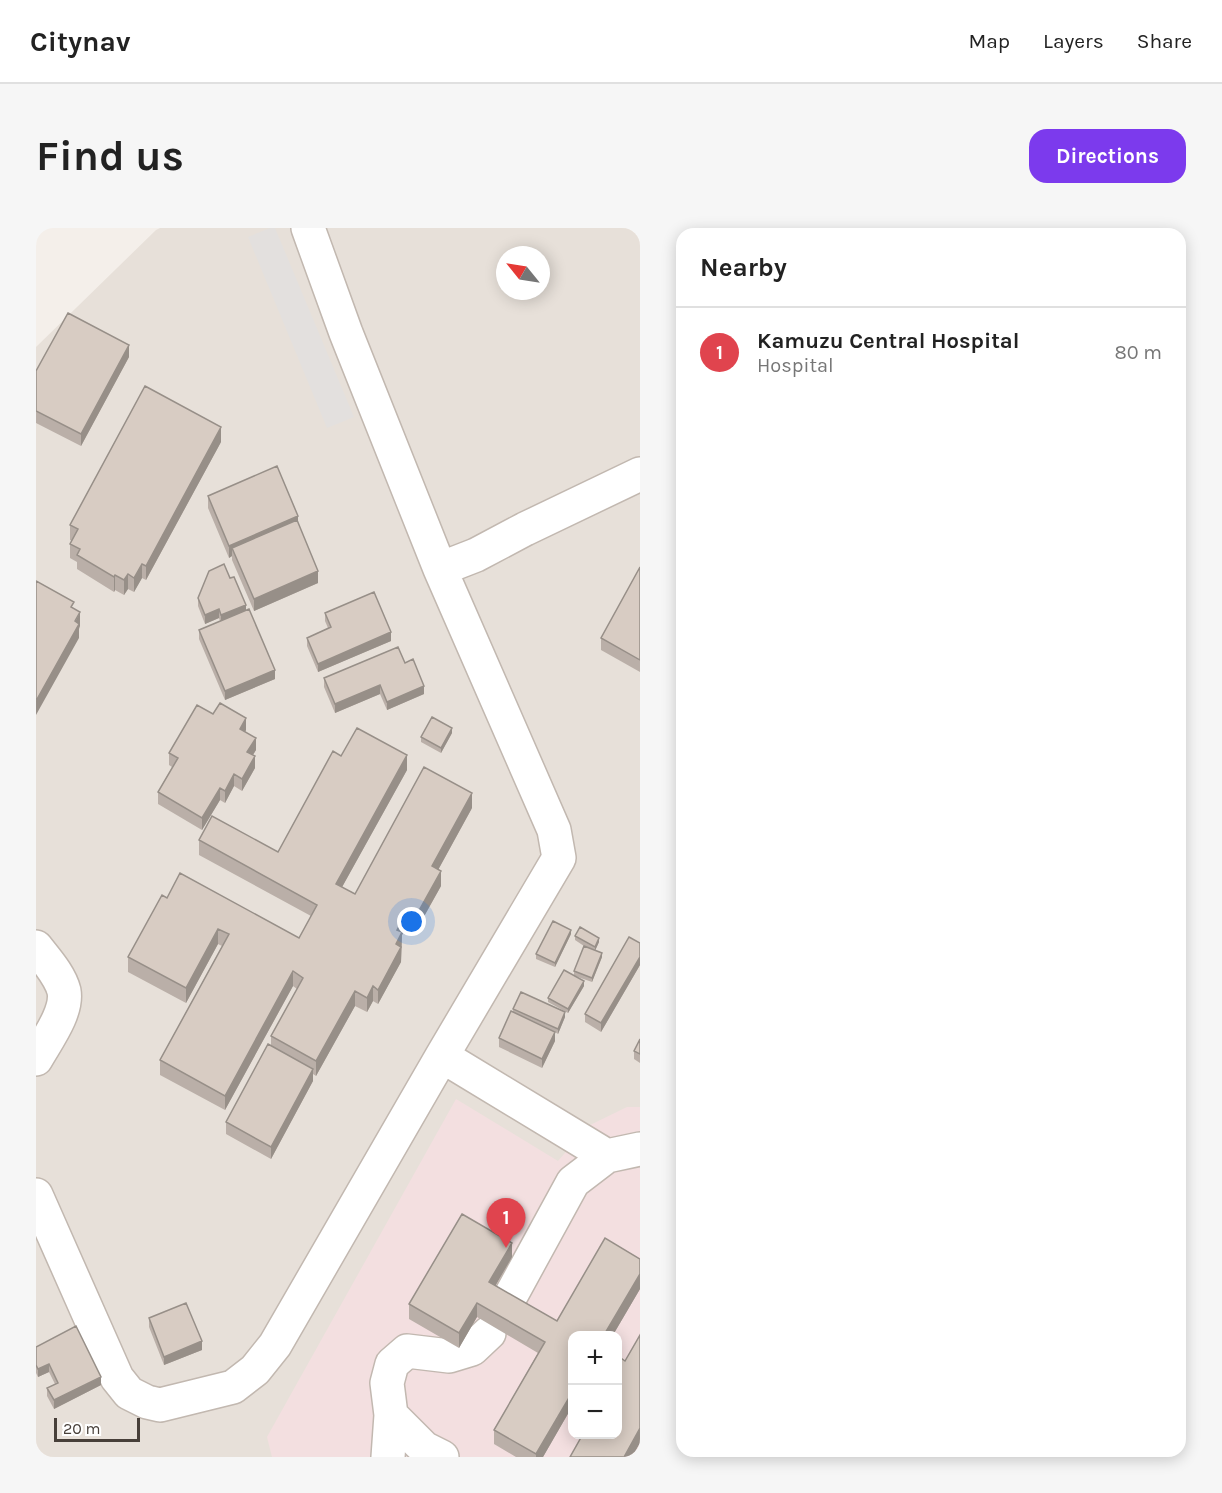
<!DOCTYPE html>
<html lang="en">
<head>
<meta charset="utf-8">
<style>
	body { margin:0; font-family:Karla,sans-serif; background:#f6f6f6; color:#222 }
	.controls { position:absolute; right:18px; bottom:18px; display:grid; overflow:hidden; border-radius:12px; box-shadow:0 3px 15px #0003 }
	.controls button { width:54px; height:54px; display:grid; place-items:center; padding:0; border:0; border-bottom:2px solid #e0e0e0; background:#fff; color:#222; font:30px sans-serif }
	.compass { position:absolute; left:460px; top:18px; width:54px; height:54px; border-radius:50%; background:#fff; box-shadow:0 3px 15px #0003; rotate:300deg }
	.scale { position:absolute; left:18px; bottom:15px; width:86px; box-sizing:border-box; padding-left:6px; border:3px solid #473f39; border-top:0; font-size:16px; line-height:21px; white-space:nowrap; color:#473f39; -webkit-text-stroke:4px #fff; paint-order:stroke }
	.you { position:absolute; left:376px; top:694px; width:21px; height:21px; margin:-15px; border:4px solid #fff; border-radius:50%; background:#1a73e8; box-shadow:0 0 0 9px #1a73e833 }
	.badge { display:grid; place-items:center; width:39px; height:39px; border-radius:50%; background:#7c3aed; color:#fff; font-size:20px; font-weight:700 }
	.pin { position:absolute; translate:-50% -50px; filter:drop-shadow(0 2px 3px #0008) }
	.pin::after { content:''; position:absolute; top:32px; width:21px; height:18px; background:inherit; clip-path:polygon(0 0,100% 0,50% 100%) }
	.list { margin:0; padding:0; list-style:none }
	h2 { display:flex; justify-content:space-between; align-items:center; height:78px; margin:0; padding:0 24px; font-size:26px }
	h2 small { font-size:20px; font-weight:400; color:#767676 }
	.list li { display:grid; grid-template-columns:39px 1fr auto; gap:18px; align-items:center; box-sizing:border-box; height:90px; padding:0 24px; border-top:2px solid #e0e0e0 }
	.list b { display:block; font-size:22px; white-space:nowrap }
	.list p { margin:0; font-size:20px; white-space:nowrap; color:#767676 }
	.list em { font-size:20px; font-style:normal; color:#767676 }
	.map { position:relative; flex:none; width:604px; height:1229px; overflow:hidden; border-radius:18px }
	header { display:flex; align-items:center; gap:36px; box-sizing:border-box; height:84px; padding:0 30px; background:#fff; border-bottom:2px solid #e0e0e0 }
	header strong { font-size:28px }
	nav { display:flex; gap:33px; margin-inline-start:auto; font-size:21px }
	.intro { display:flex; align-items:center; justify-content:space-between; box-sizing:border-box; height:144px; padding:0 36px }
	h1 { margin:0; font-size:42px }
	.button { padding:15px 27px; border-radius:18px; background:#7c3aed; color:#fff; font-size:21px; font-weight:700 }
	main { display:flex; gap:36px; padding:0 36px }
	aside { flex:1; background:#fff; border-radius:18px; box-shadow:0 3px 15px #0003 }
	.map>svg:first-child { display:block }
	.residential { fill:#e7e0d9; fill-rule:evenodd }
	.medical { fill:#f3dfe0; fill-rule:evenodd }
	.parking { fill:#e3e0de }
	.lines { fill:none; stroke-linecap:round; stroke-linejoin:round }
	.minor-casing { stroke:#c2b8b0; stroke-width:36 }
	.minor { stroke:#fff; stroke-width:33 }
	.wall { fill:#baafa8 }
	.shaded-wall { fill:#978f88 }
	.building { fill:#d8ccc3; stroke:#978f88; stroke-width:1.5 }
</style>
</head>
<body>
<header>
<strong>Citynav</strong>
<nav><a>Map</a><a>Layers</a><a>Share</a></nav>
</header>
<div class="intro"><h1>Find us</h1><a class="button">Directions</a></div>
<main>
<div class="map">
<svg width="604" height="1229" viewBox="0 0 604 1229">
	<rect width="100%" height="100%" fill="#f4efea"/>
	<path class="residential" d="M 124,0 L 604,0 L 604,1229 L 0,1229 L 0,119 L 120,2 ZM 469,27 L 505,27 L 505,63 L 469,63 ZM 536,1108 L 582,1108 L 582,1206 L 536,1206 Z"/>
	<path class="medical" d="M 420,871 L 522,933 L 552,898 L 591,879 L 604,879 L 604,1229 L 236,1229 L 231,1209 ZM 536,1108 L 582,1108 L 582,1206 L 536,1206 Z"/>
	<path class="parking" d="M 234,0 L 239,0 L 318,189 L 291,200 L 212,9 Z"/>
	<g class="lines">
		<g class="minor-casing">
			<path id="minor" d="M 272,0 L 310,105 L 404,341 L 440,327 L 489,301 L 604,246
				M 0,719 C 10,732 24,747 28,763 C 32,784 10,813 0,831
				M 406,828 L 571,928
				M 0,967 L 81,1150 L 93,1165 L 111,1174 L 124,1177 L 197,1159 L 219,1142 L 239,1117 L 406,828 L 523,630 L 518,602 L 404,341
				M 473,1071 L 537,954 L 571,928 L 604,921
				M 355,1187 L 388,1220 L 406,1229
				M 352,1229 L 355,1187 L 351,1155 L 356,1136 L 371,1123 L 413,1128 L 436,1121 L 453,1105"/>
		</g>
		<use href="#minor" class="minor"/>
	</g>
	<path class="wall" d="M 93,129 L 45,218 L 0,195 L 0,143 Z
		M 185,214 L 110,352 L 106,350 L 98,364 L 92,361 L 88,367 L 79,362 L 78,364 L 41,341 L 41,334 L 34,330 L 34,316 L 36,313 L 34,312 L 34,297 Z
		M 172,268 L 262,295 L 282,355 L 218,383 L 196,332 L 196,328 L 193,330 L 172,280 Z
		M 604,339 L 604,444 L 565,422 L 565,410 Z
		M 194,350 L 210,382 L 239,451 L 189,472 L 163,411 L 163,402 L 184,393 L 183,390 L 169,396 L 162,378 L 162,370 Z
		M 289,385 L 355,413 L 282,444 L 271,418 L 271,410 L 292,400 L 289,393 Z
		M 369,435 L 388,466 L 351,482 L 344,466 L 299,485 L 288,459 L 288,450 Z
		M 177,486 L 210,502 L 209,504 L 220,522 L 217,527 L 219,540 L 206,563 L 198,558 L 189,575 L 184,572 L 166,602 L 122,576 L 122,564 L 136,539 L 133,537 L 133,525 Z
		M 416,505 L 405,525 L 385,514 L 385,509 Z
		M 305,528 L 371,542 L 306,659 L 319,666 L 436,580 L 402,642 L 405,658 L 381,701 L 372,696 L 366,707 L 365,734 L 342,776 L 337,773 L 331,784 L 319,778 L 280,848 L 277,846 L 277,853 L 235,931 L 190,906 L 190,894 L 235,818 L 235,808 L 261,761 L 257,758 L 189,882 L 124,847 L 124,832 L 186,718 L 182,716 L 150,775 L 92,744 L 92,729 L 131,670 L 263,710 L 275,688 L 163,627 L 163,612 L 242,624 Z
		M 535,706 L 519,739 L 500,731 L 500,726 Z
		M 539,708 L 563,714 L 559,722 L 566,729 L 556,754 L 539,748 L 548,758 L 532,785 L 512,774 L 512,770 L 538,748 L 538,743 L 548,718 L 539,712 Z
		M 604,715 L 604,737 L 565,804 L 549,794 L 549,786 Z
		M 477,781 L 529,789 L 522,806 L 519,804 L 519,813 L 506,840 L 463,819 L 463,810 L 477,784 Z
		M 604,811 L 604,835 L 598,831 L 598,823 Z
		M 476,1029 L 459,1058 L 521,1093 L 604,1031 L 604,1061 L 577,1107 L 537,1107 L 537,1177 L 507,1229 L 480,1229 L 458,1216 L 458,1202 L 502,1125 L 441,1089 L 423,1120 L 373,1091 L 373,1076 Z
		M 113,1090 L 166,1122 L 128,1137 L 113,1099 Z
		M 0,1119 L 65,1157 L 18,1181 L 11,1168 L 11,1160 L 19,1156 L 13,1144 L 2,1149 L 0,1145 Z"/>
	<path class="shaded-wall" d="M 93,117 L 93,129 L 45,218 L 45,206 Z
		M 185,199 L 185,214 L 110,352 L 110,338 Z
		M 262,288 L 262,300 L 196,320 L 196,328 L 193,330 L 193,318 Z
		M 106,336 L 106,350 L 98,364 L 98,350 Z
		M 282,343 L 282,355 L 218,383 L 218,371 Z
		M 92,346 L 92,361 L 88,367 L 88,352 Z
		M 79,347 L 79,362 L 78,364 L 78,349 Z
		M 210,377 L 210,385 L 185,396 L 185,387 Z
		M 183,381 L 183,390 L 169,396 L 169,387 Z
		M 44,384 L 44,398 L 43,401 L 43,410 L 0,487 L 0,473 Z
		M 355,404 L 355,413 L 282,444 L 282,436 Z
		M 239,442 L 239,451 L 189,472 L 189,463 Z
		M 344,457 L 344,466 L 299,485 L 299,476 Z
		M 388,458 L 388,466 L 351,482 L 351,474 Z
		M 210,490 L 210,502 L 204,513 L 204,501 Z
		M 416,500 L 416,505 L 405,525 L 405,520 Z
		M 220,510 L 220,522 L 211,536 L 211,524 Z
		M 371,527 L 371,542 L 300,670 L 300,656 Z
		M 219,528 L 219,540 L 206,563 L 206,551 Z
		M 198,546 L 198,558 L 189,575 L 189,563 Z
		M 184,560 L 184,572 L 166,602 L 166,590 Z
		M 436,565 L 436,580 L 396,653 L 396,638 Z
		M 405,643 L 405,658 L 381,701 L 381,686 Z
		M 372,681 L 372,696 L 366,707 L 365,734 L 342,776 L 342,762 L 360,716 L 361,702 Z
		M 182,701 L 182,716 L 150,775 L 150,760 Z
		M 535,702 L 535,706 L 519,739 L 519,735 Z
		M 563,710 L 563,714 L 559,723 L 559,719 Z
		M 566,725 L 566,729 L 556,754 L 556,750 Z
		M 604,729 L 604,737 L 565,804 L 565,795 Z
		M 257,743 L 257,758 L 189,882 L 189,868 Z
		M 548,753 L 548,758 L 532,785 L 532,781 Z
		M 337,758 L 337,773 L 331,784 L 331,770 Z
		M 319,763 L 319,778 L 280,848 L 280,833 Z
		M 529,784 L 529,789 L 522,806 L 522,801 Z
		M 519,804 L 519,813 L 506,840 L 506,831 Z
		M 277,841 L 277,853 L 235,931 L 235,919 Z
		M 476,1015 L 476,1029 L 453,1069 L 453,1054 Z
		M 604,1046 L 604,1061 L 577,1107 L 568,1107 Z
		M 441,1075 L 441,1089 L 423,1120 L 423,1105 Z
		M 166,1113 L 166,1122 L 128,1137 L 128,1129 Z
		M 13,1136 L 13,1144 L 2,1149 L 2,1141 Z
		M 65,1149 L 65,1157 L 18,1181 L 18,1172 Z
		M 537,1163 L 537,1177 L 507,1229 L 500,1229 L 500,1226 Z
		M 604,1200 L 604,1215 L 596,1229 L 588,1229 Z"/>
	<path class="building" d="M 32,85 L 93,117 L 45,206 L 0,183 L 0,143 Z
		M 109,158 L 185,199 L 110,338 L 106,336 L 98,350 L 92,346 L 88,352 L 79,347 L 78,349 L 41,327 L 44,321 L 34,316 L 42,301 L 34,297 Z
		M 241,238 L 262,288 L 193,318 L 172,268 Z
		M 261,292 L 282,343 L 218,371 L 196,320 Z
		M 188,336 L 194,350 L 198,349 L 210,377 L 185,387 L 183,381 L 169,387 L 162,370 L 173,343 Z
		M 604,339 L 604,432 L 565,410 Z
		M 0,353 L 38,374 L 35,379 L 44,384 L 39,393 L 43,396 L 0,473 Z
		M 338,364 L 355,404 L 282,436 L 271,410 L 295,399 L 289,385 Z
		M 213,381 L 239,442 L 189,463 L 163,402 Z
		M 362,419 L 369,435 L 377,431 L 388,458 L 351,474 L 344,457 L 299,476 L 288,450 Z
		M 184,475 L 210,490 L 204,501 L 220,510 L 211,524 L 219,528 L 206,551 L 198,546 L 189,563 L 184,560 L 166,590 L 122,564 L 142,530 L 133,525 L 161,477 L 177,486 Z
		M 396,489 L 416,500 L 405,520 L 385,509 Z
		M 321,500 L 371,527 L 300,656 L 319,666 L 388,539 L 436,565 L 396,638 L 405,643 L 381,686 L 372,681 L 361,702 L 366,704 L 360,716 L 365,719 L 342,762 L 337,758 L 331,770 L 319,763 L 280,833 L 235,808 L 267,750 L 257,743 L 189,868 L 124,832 L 193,706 L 182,701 L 150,760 L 92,729 L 126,667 L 131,670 L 144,645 L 263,710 L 281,677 L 163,612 L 176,588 L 242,624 L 297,523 L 305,528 Z
		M 517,693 L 535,702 L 519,735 L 500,726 Z
		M 544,699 L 563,710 L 559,719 L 539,708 Z
		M 593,709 L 604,715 L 604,729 L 565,795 L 549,786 Z
		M 548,718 L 566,725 L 556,750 L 538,743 Z
		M 528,742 L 548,753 L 532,781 L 512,770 Z
		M 485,764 L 529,784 L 522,801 L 477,781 Z
		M 475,783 L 519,804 L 506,831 L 463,810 Z
		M 604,811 L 604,826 L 598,823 Z
		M 232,816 L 277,841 L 235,919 L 190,894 Z
		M 426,986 L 476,1015 L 453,1054 L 521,1093 L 569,1010 L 604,1031 L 604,1046 L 568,1107 L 537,1107 L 537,1163 L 500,1226 L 458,1202 L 509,1114 L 441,1075 L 423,1105 L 373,1076 Z
		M 150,1075 L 166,1113 L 128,1129 L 113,1090 Z
		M 40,1098 L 65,1149 L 18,1172 L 11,1160 L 22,1155 L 13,1136 L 2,1141 L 0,1137 L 0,1119 Z
		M 604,1107 L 604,1200 L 588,1229 L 534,1229 L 547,1206 L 582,1206 L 582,1128 L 589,1133 Z"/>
</svg>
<div class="controls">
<button>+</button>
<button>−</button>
</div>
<svg class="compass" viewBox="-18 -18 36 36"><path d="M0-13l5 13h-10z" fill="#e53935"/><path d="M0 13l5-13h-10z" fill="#767676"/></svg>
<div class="scale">20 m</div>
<div class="you"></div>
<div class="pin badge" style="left:470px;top:1020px;background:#e0444e">1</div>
</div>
<aside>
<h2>Nearby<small></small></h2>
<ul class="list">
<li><span class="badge" style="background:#e0444e">1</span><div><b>Kamuzu Central Hospital</b><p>Hospital</p></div><em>80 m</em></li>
</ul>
</aside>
</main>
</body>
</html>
